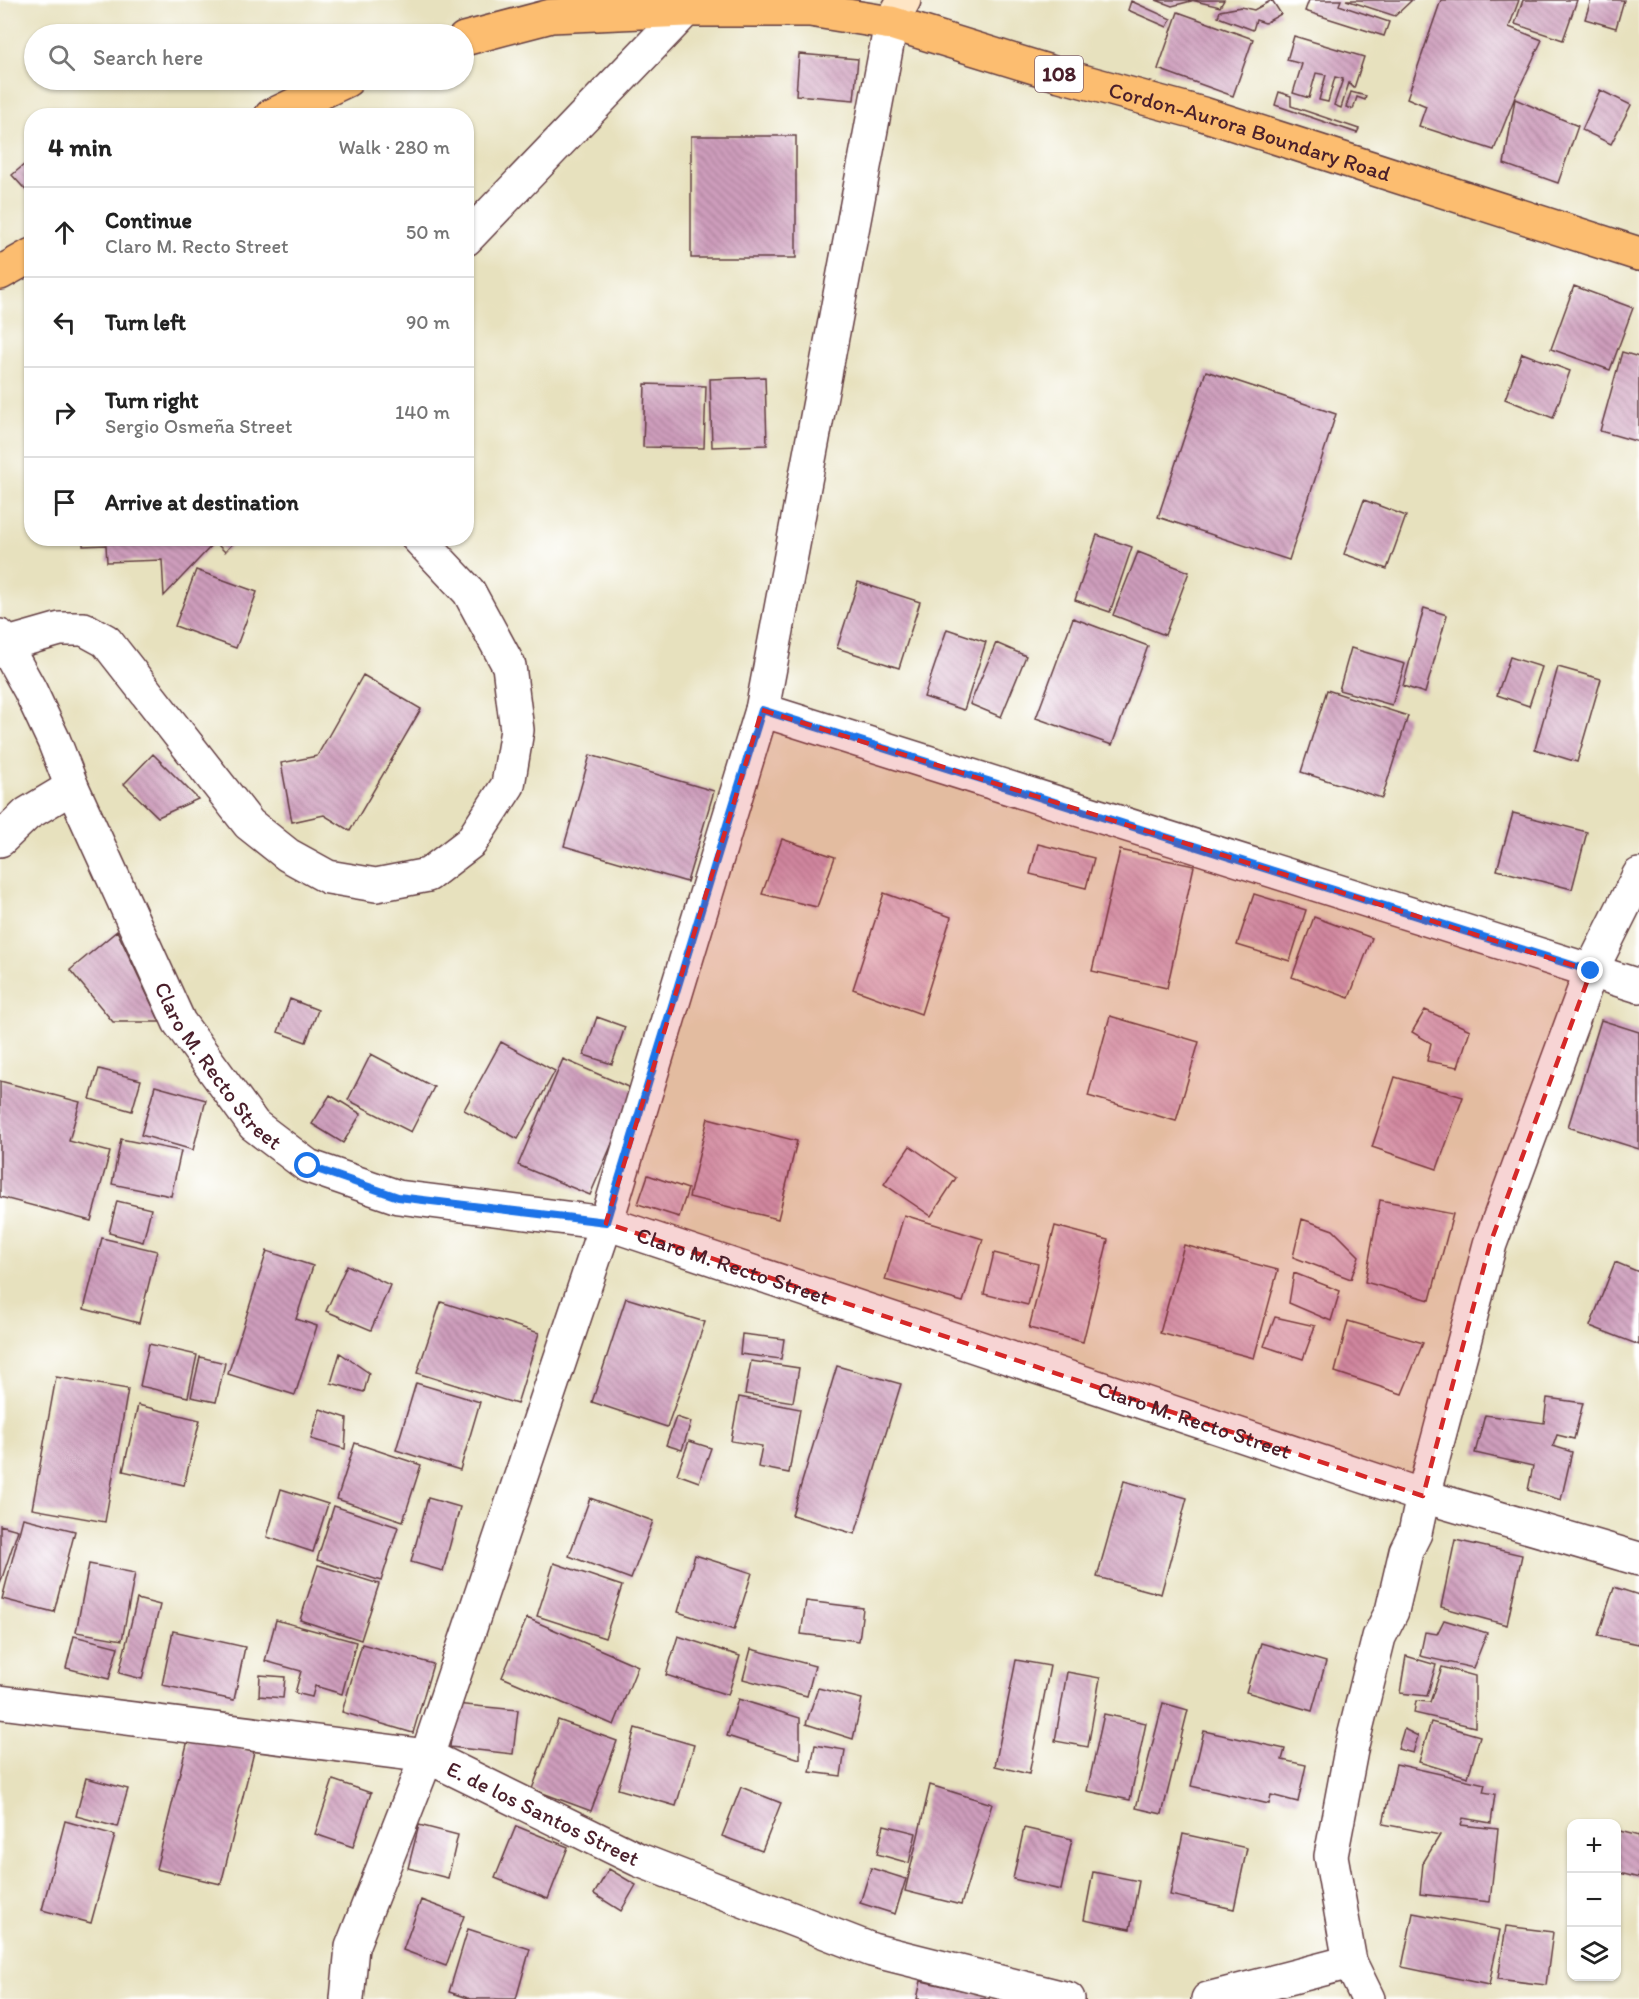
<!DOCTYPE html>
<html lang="en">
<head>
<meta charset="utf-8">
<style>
	body { margin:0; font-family:Itim,sans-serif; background:#f6f6f6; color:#222 }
	.controls { position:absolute; right:18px; bottom:18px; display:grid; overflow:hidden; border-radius:12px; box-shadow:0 2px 4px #0004 }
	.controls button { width:54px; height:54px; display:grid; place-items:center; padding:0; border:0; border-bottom:2px solid #e0e0e0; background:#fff; color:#222; font:30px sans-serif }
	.stop { position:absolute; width:18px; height:18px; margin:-14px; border:4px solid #1a73e8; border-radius:50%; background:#fff }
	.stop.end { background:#1a73e8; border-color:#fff; box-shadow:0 2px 6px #0008 }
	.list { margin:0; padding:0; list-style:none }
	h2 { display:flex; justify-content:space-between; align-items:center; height:78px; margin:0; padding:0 24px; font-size:26px }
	h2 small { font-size:20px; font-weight:400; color:#767676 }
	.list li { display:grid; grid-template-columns:39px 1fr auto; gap:18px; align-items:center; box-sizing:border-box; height:90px; padding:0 24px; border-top:2px solid #e0e0e0 }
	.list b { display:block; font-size:22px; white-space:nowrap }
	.list p { margin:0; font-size:20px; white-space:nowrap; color:#767676 }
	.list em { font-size:20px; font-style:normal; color:#767676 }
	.icon { flex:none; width:33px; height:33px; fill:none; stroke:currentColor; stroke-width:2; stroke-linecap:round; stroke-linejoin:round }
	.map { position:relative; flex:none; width:1639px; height:1999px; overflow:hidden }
	.search { position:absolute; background:#fff; box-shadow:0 2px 4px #0004; left:24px; top:24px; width:450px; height:66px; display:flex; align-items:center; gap:15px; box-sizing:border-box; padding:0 21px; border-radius:33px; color:#767676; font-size:22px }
	.panel { position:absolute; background:#fff; box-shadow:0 2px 4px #0004; left:24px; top:108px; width:450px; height:438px; border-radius:24px }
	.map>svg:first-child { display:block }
	.building { fill:url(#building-back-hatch) }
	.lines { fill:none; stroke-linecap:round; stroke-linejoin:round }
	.street-casing { stroke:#623c41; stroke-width:36 }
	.secondary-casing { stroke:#623c41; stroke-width:36 }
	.primary-casing { stroke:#623c41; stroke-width:36 }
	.street { stroke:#fff; stroke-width:33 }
	.secondary { stroke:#fee5c5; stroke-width:33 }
	.primary { stroke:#fcbd6f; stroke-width:33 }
	.route { stroke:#1a73e8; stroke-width:8 }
	.marked { fill:#d62828; fill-opacity:0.2; stroke:#d62828; stroke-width:4.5; stroke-dasharray:12 8; stroke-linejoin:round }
	.labels { text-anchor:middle; stroke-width:6; stroke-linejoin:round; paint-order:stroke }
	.shield { fill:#fff; stroke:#80626b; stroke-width:1.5 }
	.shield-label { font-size:21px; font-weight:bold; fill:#4a1f2b }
	.street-label { font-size:22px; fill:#4a1f2b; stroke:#fff }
</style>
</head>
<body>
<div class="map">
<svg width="1639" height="1999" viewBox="0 0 1639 1999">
	<defs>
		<pattern id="building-back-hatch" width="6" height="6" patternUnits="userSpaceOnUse" patternTransform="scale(1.5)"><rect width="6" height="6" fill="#ce9dbc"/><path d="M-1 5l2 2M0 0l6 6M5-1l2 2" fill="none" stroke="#a97f99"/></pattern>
	</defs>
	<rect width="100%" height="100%" fill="#fff"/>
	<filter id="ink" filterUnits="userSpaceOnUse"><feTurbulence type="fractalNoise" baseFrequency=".0167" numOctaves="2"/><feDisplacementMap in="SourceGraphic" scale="12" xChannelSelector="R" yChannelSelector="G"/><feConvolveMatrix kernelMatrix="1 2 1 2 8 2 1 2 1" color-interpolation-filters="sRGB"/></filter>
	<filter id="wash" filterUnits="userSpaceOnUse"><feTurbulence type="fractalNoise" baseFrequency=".008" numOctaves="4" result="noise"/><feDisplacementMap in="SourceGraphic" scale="24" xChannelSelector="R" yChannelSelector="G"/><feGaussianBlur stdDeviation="1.35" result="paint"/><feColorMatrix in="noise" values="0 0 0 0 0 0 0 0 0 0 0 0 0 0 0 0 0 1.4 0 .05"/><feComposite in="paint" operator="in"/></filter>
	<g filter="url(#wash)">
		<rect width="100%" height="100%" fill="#e7e1be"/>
		<g id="blocks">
			<path class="building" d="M 1156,0 L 1190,0 L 1191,1 L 1172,6 Z
				M 1191,0 L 1224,0 L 1220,7 Z
				M 1272,0 L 1281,14 L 1265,23 L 1256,20 L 1253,30 L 1218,17 L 1220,11 L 1241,7 L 1254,10 Z
				M 1309,0 L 1341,0 L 1339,5 L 1389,22 L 1384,36 L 1305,11 Z
				M 1346,0 L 1412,0 L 1395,16 Z
				M 1441,0 L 1519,0 L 1509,27 L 1542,40 L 1515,97 L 1494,150 L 1419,126 L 1426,106 L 1407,98 Z
				M 1523,0 L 1577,0 L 1563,40 L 1515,24 Z
				M 1591,0 L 1624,0 L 1616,28 L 1585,19 Z
				M 1131,1 L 1171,19 L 1167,27 L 1128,10 Z
				M 1178,12 L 1253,39 L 1233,96 L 1158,69 Z
				M 1294,36 L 1364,57 L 1354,88 L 1349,83 L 1341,108 L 1334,105 L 1343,79 L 1335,77 L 1328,102 L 1319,100 L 1326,75 L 1316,73 L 1309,98 L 1293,93 L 1302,64 L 1287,60 Z
				M 799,54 L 858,59 L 854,100 L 796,95 Z
				M 1600,90 L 1631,105 L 1611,144 L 1582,130 Z
				M 1279,92 L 1291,96 L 1291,106 L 1359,129 L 1357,133 L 1275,105 Z
				M 1351,92 L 1366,96 L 1365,100 L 1357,97 L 1353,109 L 1346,107 Z
				M 1515,99 L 1578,126 L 1558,183 L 1504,164 Z
				M 691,136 L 796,136 L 796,258 L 691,258 Z
				M 32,158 L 32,197 L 12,175 Z
				M 1574,286 L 1633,308 L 1610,370 L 1551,349 Z
				M 1622,352 L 1639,357 L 1639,442 L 1600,431 Z
				M 1522,353 L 1570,371 L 1553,418 L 1505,399 Z
				M 1206,371 L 1336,414 L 1289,560 L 1158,517 Z
				M 765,377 L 767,445 L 712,447 L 710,379 Z
				M 645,384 L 706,386 L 704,448 L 643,447 Z
				M 1364,500 L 1406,516 L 1387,569 L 1344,554 Z
				M 1097,535 L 1132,547 L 1110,612 L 1075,600 Z
				M 83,538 L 238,538 L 225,552 L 215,542 L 164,596 L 162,560 L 107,562 L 106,545 L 83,546 Z
				M 1138,552 L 1189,572 L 1165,635 L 1113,615 Z
				M 196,570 L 257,592 L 236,648 L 175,626 Z
				M 858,582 L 920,602 L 899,668 L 837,648 Z
				M 1424,608 L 1447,615 L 1425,693 L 1403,686 Z
				M 1073,618 L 1148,646 L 1112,745 L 1036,718 Z
				M 947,629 L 986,642 L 964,710 L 924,697 Z
				M 996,643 L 1026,656 L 1001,717 L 970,704 Z
				M 1351,648 L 1405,664 L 1392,705 L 1339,690 Z
				M 1510,657 L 1542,667 L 1529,706 L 1497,695 Z
				M 1558,667 L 1601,679 L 1577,762 L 1535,749 Z
				M 363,675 L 421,709 L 350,831 L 324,815 L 292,822 L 281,763 L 317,756 Z
				M 1327,690 L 1408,716 L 1382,798 L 1301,772 Z
				M 153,754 L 198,799 L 158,817 L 124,784 Z
				M 590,755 L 714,791 L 687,882 L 564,846 Z
				M 1513,813 L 1587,832 L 1572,889 L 1497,870 Z
				M 782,839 L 835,857 L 817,907 L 762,894 Z
				M 1038,844 L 1094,858 L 1086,888 L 1030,874 Z
				M 1120,850 L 1194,866 L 1167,988 L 1092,971 Z
				M 884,893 L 951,917 L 921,1014 L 853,989 Z
				M 1254,894 L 1306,910 L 1290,961 L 1237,945 Z
				M 1314,917 L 1372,938 L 1349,998 L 1292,977 Z
				M 117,931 L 160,1022 L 113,1022 L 70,970 Z
				M 290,999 L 318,1010 L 306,1042 L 278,1032 Z
				M 1425,1010 L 1470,1030 L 1458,1067 L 1427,1061 L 1431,1043 L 1412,1032 Z
				M 1110,1016 L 1199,1042 L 1176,1121 L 1088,1096 Z
				M 597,1017 L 625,1027 L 612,1064 L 584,1055 Z
				M 1601,1020 L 1639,1032 L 1639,1149 L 1568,1127 Z
				M 501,1042 L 555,1071 L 518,1139 L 464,1110 Z
				M 371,1054 L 434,1087 L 411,1132 L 348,1100 Z
				M 563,1059 L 635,1090 L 590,1195 L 518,1165 Z
				M 99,1069 L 141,1080 L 132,1111 L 90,1099 Z
				M 1395,1077 L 1463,1097 L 1437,1169 L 1372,1147 Z
				M 0,1081 L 80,1102 L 69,1141 L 110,1152 L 91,1221 L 0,1197 Z
				M 155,1086 L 206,1100 L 193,1150 L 141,1135 Z
				M 330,1095 L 361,1114 L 343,1143 L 312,1124 Z
				M 708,1118 L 797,1141 L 778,1219 L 689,1197 Z
				M 121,1139 L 181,1151 L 171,1196 L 112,1184 Z
				M 910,1146 L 956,1178 L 931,1216 L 884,1184 Z
				M 648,1175 L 688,1189 L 679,1217 L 638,1204 Z
				M 1380,1200 L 1453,1214 L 1430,1300 L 1365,1282 Z
				M 117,1201 L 151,1209 L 143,1242 L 109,1233 Z
				M 904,1215 L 983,1239 L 963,1302 L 885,1280 Z
				M 1302,1219 L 1333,1230 L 1359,1256 L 1351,1279 L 1293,1257 Z
				M 1055,1226 L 1108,1240 L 1083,1342 L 1029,1328 Z
				M 102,1238 L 157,1251 L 139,1323 L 84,1309 Z
				M 1184,1245 L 1278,1270 L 1254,1358 L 1160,1333 Z
				M 267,1251 L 313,1266 L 296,1319 L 317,1326 L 295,1395 L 228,1374 Z
				M 994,1253 L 1038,1264 L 1028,1305 L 984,1294 Z
				M 1615,1262 L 1639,1272 L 1639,1345 L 1590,1326 Z
				M 347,1265 L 390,1285 L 371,1330 L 326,1311 Z
				M 1294,1273 L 1340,1291 L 1331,1321 L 1289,1303 Z
				M 626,1298 L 705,1322 L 667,1427 L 592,1402 Z
				M 441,1302 L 539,1333 L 517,1404 L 417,1373 Z
				M 1275,1317 L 1315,1326 L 1303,1359 L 1264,1346 Z
				M 1348,1321 L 1423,1343 L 1402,1394 L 1335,1372 Z
				M 742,1334 L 784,1339 L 781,1359 L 740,1354 Z
				M 149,1344 L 197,1355 L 188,1397 L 140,1386 Z
				M 340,1353 L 369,1373 L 364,1392 L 331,1383 Z
				M 200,1357 L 225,1363 L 216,1402 L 191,1397 Z
				M 751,1361 L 799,1368 L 793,1402 L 745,1394 Z
				M 837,1366 L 901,1384 L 855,1534 L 792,1515 Z
				M 56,1377 L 128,1389 L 105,1522 L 32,1509 Z
				M 416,1383 L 480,1402 L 460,1470 L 396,1450 Z
				M 739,1397 L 800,1409 L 789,1473 L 758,1467 L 762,1446 L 731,1441 Z
				M 1547,1398 L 1583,1403 L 1574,1439 L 1557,1435 L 1553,1446 L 1572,1452 L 1561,1500 L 1528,1490 L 1533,1466 L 1475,1453 L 1485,1415 L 1544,1423 Z
				M 138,1405 L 200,1420 L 184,1485 L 123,1471 Z
				M 320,1409 L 347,1418 L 345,1449 L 311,1439 Z
				M 676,1417 L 691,1422 L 682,1450 L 666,1445 Z
				M 689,1441 L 711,1448 L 699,1482 L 677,1474 Z
				M 355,1443 L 421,1465 L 403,1521 L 337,1499 Z
				M 1124,1481 L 1187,1498 L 1161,1594 L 1097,1577 Z
				M 281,1489 L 328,1504 L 313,1552 L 267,1537 Z
				M 428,1498 L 460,1507 L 443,1571 L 411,1562 Z
				M 590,1498 L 653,1521 L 631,1579 L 569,1556 Z
				M 334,1506 L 398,1527 L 381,1581 L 317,1560 Z
				M 23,1518 L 75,1531 L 54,1612 L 2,1599 Z
				M 0,1525 L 18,1530 L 0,1584 Z
				M 1455,1540 L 1522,1555 L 1507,1625 L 1441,1607 Z
				M 695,1555 L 752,1573 L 734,1630 L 678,1612 Z
				M 554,1563 L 622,1586 L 605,1638 L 537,1616 Z
				M 89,1564 L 135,1573 L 122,1640 L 76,1632 Z
				M 318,1565 L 379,1584 L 361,1640 L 300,1620 Z
				M 1614,1587 L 1639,1595 L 1639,1644 L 1598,1636 Z
				M 137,1599 L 160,1605 L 142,1679 L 119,1673 Z
				M 806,1601 L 863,1608 L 859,1641 L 801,1634 Z
				M 527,1618 L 638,1666 L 614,1725 L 502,1677 Z
				M 276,1620 L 356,1642 L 342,1694 L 315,1686 L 312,1697 L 295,1693 L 301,1671 L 265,1661 Z
				M 1444,1620 L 1487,1633 L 1473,1668 L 1420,1656 L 1425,1632 L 1437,1634 Z
				M 173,1631 L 245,1647 L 234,1700 L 162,1685 Z
				M 74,1636 L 118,1647 L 109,1679 L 66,1668 Z
				M 678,1636 L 740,1656 L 728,1695 L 666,1675 Z
				M 1261,1643 L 1326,1662 L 1312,1711 L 1246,1692 Z
				M 362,1644 L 433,1664 L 413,1733 L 342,1712 Z
				M 751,1649 L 815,1666 L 807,1696 L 743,1679 Z
				M 1406,1656 L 1436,1665 L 1427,1696 L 1400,1693 Z
				M 1016,1660 L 1050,1666 L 1029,1774 L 995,1766 Z
				M 1442,1667 L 1475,1676 L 1475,1727 L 1414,1713 L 1416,1701 L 1430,1702 Z
				M 1067,1672 L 1100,1678 L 1088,1747 L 1055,1741 Z
				M 260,1675 L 285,1677 L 283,1698 L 259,1696 Z
				M 818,1688 L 862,1699 L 853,1739 L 806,1724 Z
				M 738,1699 L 800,1718 L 800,1759 L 727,1736 Z
				M 1163,1703 L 1188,1710 L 1162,1814 L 1136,1808 Z
				M 455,1704 L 518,1710 L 513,1754 L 450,1747 Z
				M 1104,1714 L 1146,1723 L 1130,1800 L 1087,1791 Z
				M 558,1720 L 617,1741 L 591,1811 L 532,1789 Z
				M 1431,1722 L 1480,1736 L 1468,1777 L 1419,1762 Z
				M 635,1728 L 694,1745 L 676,1806 L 618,1789 Z
				M 1404,1729 L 1418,1736 L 1413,1753 L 1398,1749 Z
				M 1204,1731 L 1285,1749 L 1282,1760 L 1306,1765 L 1298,1802 L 1271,1795 L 1269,1804 L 1191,1786 Z
				M 189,1736 L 254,1752 L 221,1884 L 156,1869 Z
				M 815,1745 L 845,1750 L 841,1776 L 810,1772 Z
				M 1396,1764 L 1485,1784 L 1483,1792 L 1495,1794 L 1491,1823 L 1463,1818 L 1461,1825 L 1498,1829 L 1490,1902 L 1420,1894 L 1423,1863 L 1440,1835 L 1383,1824 Z
				M 86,1778 L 128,1789 L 117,1827 L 76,1816 Z
				M 333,1780 L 371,1793 L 353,1847 L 315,1834 Z
				M 930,1785 L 992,1804 L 961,1905 L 905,1891 Z
				M 741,1787 L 781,1803 L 762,1851 L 722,1836 Z
				M 65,1821 L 115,1835 L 91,1923 L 42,1910 Z
				M 419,1825 L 458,1835 L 448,1878 L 408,1868 Z
				M 884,1825 L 916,1833 L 909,1863 L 877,1854 Z
				M 516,1826 L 568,1847 L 548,1899 L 495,1878 Z
				M 1024,1828 L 1072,1839 L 1061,1890 L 1013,1879 Z
				M 1616,1830 L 1639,1836 L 1639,1878 L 1616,1872 Z
				M 1183,1834 L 1247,1848 L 1234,1909 L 1170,1895 Z
				M 871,1868 L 906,1879 L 895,1914 L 860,1903 Z
				M 609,1869 L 636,1885 L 621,1911 L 594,1894 Z
				M 1093,1872 L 1139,1881 L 1130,1929 L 1084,1920 Z
				M 421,1900 L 464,1916 L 446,1966 L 403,1950 Z
				M 1413,1913 L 1500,1930 L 1489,1985 L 1402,1967 Z
				M 1506,1926 L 1553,1932 L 1546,1985 L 1498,1979 Z
				M 468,1929 L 530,1949 L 516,1999 L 471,1999 L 449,1992 Z
				M 921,1981 L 990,1996 L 989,1999 L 917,1999 Z"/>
		</g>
	</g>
	<g filter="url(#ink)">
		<use href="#blocks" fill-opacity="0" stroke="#623c41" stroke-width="1.5"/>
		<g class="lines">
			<g class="street-casing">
				<g id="street">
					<path d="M 466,239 L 686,10"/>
					<path id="s1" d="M 0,636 L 30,690 L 54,741 L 72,787 L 179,1022 L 254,1125 L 308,1166 L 398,1197 L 606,1223 L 1423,1496 L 1639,1559"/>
					<path d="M 4,645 L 60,629 L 84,629 L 106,641 L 249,824 L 288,855 L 328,877 L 376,885 L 428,875 L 471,842 L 508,785 L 517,730 L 509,666 L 469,592 L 418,538"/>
					<path d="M 762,710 L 1639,986"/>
					<path d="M 0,840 L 27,814 L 72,787"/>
					<path id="s2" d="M 0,1702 L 427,1756 L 639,1860 L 872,1950 L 1068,1999"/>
					<path d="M 347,1999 L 352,1947 L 427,1756 L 606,1223 L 762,710 L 891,23"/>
					<path d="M 1208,1999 L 1350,1962"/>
					<path d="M 1368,1999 L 1350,1962 L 1331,1856 L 1352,1745 L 1379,1637 L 1392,1611 L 1406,1551 L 1415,1533 L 1423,1496 L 1490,1244 L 1591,971 L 1639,875"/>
				</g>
			</g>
			<g class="secondary-casing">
				<path id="secondary" d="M 891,23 L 904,0"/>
			</g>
			<g class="primary-casing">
				<g id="primary">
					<path id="s3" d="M 464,39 L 551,16 L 686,10 L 810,10 L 891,23 L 1060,75 L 1203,114 L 1639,254"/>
					<path d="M 271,116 L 347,80"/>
					<path d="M 0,273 L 32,255"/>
				</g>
			</g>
			<use href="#street" class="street"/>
			<use href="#secondary" class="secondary"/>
			<use href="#primary" class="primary"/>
		</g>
	</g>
	<g class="lines" filter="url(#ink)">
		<path class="route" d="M 308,1166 L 398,1197 L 606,1222 L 762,710 L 1591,971"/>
	</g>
	<path class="marked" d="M 762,710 L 1591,971 L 1490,1244 L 1423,1496 L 606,1223 Z"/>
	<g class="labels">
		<rect class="shield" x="1035" y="56" width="48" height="36" rx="4.5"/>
		<g class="shield-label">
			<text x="1059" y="81">108</text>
		</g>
		<g class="street-label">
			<text dy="8" stroke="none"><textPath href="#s3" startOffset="806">Cordon-Aurora Boundary Road</textPath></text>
			<text dy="8" stroke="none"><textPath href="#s1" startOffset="484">Claro M. Recto Street</textPath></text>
			<text dy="8" stroke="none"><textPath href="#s1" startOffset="1060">Claro M. Recto Street</textPath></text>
			<text dy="8" stroke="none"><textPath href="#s1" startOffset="1546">Claro M. Recto Street</textPath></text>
			<text dy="8" stroke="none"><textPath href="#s2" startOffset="560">E. de los Santos Street</textPath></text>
		</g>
	</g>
</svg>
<div class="controls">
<button>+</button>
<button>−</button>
<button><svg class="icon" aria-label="layers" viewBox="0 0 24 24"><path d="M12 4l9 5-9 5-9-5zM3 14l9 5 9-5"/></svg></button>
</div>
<div class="stop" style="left:308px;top:1166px"></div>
<div class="stop end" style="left:1591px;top:971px"></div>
<div class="search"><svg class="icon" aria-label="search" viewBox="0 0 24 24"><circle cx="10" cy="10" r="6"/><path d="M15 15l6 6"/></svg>Search here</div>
<section class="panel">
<h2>4 min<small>Walk · 280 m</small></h2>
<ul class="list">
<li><svg class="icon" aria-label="ahead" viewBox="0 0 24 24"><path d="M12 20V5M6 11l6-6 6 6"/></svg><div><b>Continue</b><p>Claro M. Recto Street</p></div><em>50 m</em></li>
<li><svg class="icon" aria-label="left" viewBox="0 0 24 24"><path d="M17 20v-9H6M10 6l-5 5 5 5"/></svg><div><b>Turn left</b></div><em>90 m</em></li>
<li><svg class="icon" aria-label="right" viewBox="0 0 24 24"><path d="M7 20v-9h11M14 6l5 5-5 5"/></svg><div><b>Turn right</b><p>Sergio Osmeña Street</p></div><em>140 m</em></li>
<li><svg class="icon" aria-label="arrive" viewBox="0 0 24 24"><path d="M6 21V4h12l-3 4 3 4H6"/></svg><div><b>Arrive at destination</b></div></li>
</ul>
</section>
</div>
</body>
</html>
